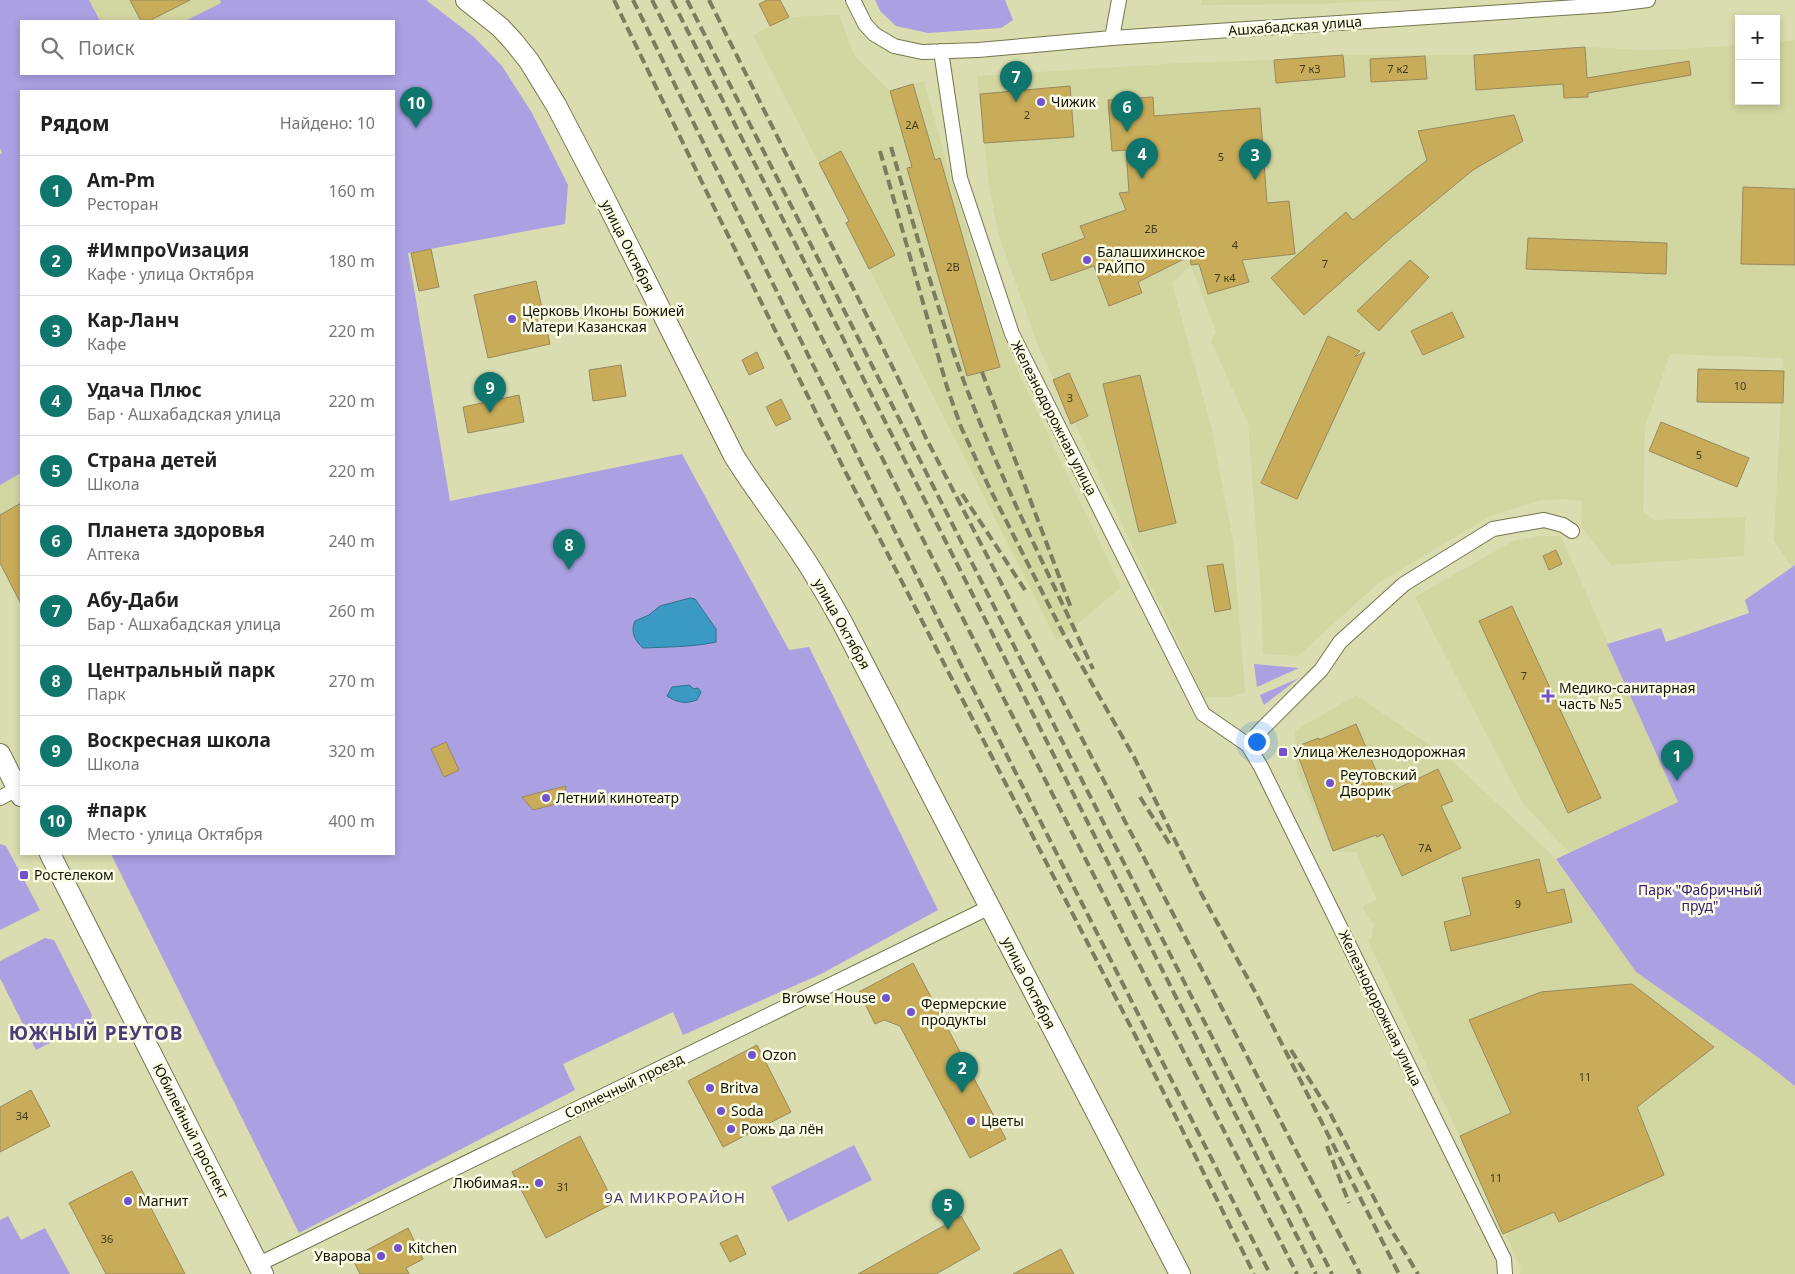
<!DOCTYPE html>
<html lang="ru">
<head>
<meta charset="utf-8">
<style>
	body { margin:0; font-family:"Noto Sans",sans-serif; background:#f2f2f2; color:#222 }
	.controls { position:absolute; right:15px; top:15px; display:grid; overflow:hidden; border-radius:0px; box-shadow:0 2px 8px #0003 }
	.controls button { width:45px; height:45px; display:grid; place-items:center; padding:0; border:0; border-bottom:1px solid #e0e0e0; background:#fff; color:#222; font:25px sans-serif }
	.you { position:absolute; left:1256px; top:741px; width:18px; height:18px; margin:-12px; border:4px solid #fff; border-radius:50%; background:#1a73e8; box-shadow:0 0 0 8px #1a73e833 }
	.badge { display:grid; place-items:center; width:32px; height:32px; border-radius:50%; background:#0f766e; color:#fff; font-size:16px; font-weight:700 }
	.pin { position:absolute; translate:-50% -41px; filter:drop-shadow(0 1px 2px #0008) }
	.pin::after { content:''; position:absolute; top:26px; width:18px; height:15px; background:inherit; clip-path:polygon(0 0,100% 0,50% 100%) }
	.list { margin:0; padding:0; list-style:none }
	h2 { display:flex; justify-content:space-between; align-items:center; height:65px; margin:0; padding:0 20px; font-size:21px }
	h2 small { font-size:16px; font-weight:400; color:#767676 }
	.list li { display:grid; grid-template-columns:32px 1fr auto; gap:15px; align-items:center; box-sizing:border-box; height:70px; padding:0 20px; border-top:1px solid #e0e0e0 }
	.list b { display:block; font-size:19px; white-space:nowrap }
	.list p { margin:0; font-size:16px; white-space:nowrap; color:#767676 }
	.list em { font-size:16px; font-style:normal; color:#767676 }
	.icon { flex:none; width:28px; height:28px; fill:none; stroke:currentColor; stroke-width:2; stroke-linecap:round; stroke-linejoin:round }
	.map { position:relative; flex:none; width:1795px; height:1274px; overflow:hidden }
	.search { position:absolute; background:#fff; box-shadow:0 2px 8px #0003; left:20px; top:20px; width:375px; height:55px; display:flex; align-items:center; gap:12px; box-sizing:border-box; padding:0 18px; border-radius:0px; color:#767676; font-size:19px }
	.panel { position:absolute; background:#fff; box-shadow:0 2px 8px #0003; left:20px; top:90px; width:375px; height:765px; border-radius:0px }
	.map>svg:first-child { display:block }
	.built { fill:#d2d6a0 }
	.green { fill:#aaa0e2 }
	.water { fill:#3b9ac4; stroke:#2f728a }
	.building { fill:#c8ac59; stroke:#98895f }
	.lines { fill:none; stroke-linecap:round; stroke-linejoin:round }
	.street-casing { stroke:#74764c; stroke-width:16 }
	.secondary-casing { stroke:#74764c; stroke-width:22 }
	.street { stroke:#fff; stroke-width:14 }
	.secondary { stroke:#fff; stroke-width:20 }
	.rail { stroke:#7b7d5d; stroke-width:4; stroke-dasharray:10 5; stroke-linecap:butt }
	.poi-dot { fill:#7253cd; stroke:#fbfce5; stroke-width:2 }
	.labels { text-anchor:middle; stroke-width:5; stroke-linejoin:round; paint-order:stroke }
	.number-label { font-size:11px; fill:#413a19 }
	.street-label { font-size:14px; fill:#141404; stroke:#fbfce5 }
	.poi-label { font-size:14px; fill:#141404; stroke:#fbfce5; text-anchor:start }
	.park-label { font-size:14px; fill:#34196e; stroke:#fbfce5 }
	.neighbourhood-label { font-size:15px; letter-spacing:1px; fill:#493c79; stroke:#fbfce5 }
	.district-label { font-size:19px; font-weight:bold; letter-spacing:1px; fill:#493c79; stroke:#fbfce5 }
</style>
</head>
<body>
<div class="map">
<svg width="1795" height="1274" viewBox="0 0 1795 1274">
	<rect width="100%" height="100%" fill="#daddaf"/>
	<path class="built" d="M 89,0 L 220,0 L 221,3 L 185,21 L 100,21 Z
		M 1202,0 L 1405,0 L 1314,4 L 1202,5 Z
		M 839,15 L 854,55 L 890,91 L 924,81 L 953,186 L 995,315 L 1020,376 L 1121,587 L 1057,641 L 846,223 L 849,221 L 753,35 L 789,17 Z
		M 1795,40 L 1795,565 L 1792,567 L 1774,541 L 1783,358 L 1670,354 L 1645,427 L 1643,512 L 1654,520 L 1745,517 L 1744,556 L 1611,565 L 1581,526 L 1582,501 L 1565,499 L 1541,500 L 1490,516 L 1377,584 L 1298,656 L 1263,654 L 1261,595 L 1248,423 L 1211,341 L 1216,332 L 1191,265 L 1172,283 L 1211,426 L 1233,540 L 1245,692 L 1229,697 L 1204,697 L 1039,348 L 998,233 L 989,185 L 977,76 L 1181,63 L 1274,60 L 1343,55 L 1474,55 L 1585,47 L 1646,50 L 1699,48 L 1739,45 L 1739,101 L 1776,101 L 1776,42 Z
		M 21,473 L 21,604 L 0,563 L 0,485 Z
		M 1541,536 L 1561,536 L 1678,802 L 1569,852 L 1523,804 L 1415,597 L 1513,541 Z
		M 1356,695 L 1450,759 L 1553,856 L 1636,972 L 1759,1058 L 1795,1086 L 1795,1274 L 1520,1274 L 1521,1268 L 1368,940 L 1372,937 L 1374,923 L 1367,916 L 1363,906 L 1377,900 L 1356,852 L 1333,851 L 1297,773 L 1295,731 Z"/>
	<path class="green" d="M 0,0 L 89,0 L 100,21 L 21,21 L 21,74 L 394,74 L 394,21 L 185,21 L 221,3 L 220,0 L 426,0 L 474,37 L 502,66 L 532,113 L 568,185 L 565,224 L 408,253 L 450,501 L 682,454 L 789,650 L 809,647 L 938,910 L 821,974 L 683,1035 L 673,1012 L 563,1064 L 575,1090 L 299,1233 L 111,854 L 394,854 L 394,91 L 21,91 L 21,473 L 0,485 L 0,154 L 2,153 L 0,148 Z
		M 875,0 L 1005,0 L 1013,20 L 1001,28 L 928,33 L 896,26 L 881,12 Z
		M 1795,565 L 1795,1086 L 1759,1058 L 1636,972 L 1556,859 L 1678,802 L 1607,644 L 1661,628 L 1666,642 L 1749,613 L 1745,600 Z
		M 1254,664 L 1299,668 L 1257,687 Z
		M 1299,678 L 1264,705 L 1260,695 Z
		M 0,844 L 6,846 L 40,910 L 0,930 Z
		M 45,938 L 54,940 L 92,1015 L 89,1023 L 36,1050 L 0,978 L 0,961 Z
		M 854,1145 L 872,1180 L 788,1222 L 771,1187 Z
		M 8,1216 L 21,1240 L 45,1228 L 70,1274 L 0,1274 L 0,1220 Z"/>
	<path class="water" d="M 690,598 L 695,599 L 716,629 L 716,642 C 694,647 666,647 643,648 C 635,641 630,632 635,621 L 649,615 L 660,606 Z
		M 689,685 L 694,689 L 698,688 L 701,692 L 697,700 C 685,704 678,703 667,696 L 672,687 Z"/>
	<path class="building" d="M 130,0 L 190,0 L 149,21 L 141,21 Z
		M 767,0 L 780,0 L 789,17 L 770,26 L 759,4 Z
		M 1585,47 L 1587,78 L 1689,61 L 1691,75 L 1588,93 L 1588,97 L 1564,98 L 1563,84 L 1476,90 L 1474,55 Z
		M 1343,55 L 1345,77 L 1276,83 L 1274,60 Z
		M 1425,56 L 1427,79 L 1371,82 L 1370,59 Z
		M 913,84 L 935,160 L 940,158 L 1000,367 L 967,376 L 907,168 L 912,167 L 890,91 Z
		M 1070,86 L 1074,137 L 984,143 L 980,94 Z
		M 1153,97 L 1154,116 L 1260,108 L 1267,203 L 1289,201 L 1295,254 L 1242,260 L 1249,282 L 1208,294 L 1199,264 L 1191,265 L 1190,256 L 1138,282 L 1142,293 L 1109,306 L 1094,266 L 1051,281 L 1042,254 L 1085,238 L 1080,226 L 1126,210 L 1119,193 L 1129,192 L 1126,150 L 1112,151 L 1108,100 Z
		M 1514,115 L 1523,141 L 1473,170 L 1393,236 L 1304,315 L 1271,278 L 1346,212 L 1353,220 L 1427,160 L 1418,131 Z
		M 841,151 L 895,255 L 869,269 L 846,223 L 849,221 L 819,163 Z
		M 1743,187 L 1795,189 L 1795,265 L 1741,264 Z
		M 1528,238 L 1667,243 L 1666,274 L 1526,269 Z
		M 431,249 L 439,287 L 419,291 L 411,253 Z
		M 1410,260 L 1429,277 L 1379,331 L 1357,311 Z
		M 536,281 L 550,344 L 488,358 L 474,295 Z
		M 1452,312 L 1464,337 L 1423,355 L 1411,331 Z
		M 1328,336 L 1360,351 L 1354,357 L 1365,352 L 1297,499 L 1261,483 Z
		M 757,352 L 764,368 L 749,375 L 742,360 Z
		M 621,365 L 626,396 L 593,401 L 589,370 Z
		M 1698,369 L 1784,371 L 1783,403 L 1697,402 Z
		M 1069,373 L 1088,416 L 1071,424 L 1053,380 Z
		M 1140,375 L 1176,523 L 1139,532 L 1103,384 Z
		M 519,395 L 524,422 L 468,433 L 463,407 Z
		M 781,399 L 791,419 L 776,426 L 766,407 Z
		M 1661,422 L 1749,458 L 1737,487 L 1649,451 Z
		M 21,503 L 21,604 L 0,563 L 0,515 Z
		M 1556,550 L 1562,564 L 1549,570 L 1543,556 Z
		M 1223,564 L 1231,609 L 1215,612 L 1207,566 Z
		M 1512,606 L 1601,798 L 1568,813 L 1479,621 Z
		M 1356,724 L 1386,794 L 1438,769 L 1453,801 L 1441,806 L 1461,848 L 1402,876 L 1383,834 L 1377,837 L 1376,835 L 1333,851 L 1295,747 L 1319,738 L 1319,740 Z
		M 446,742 L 459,770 L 444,777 L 431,749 Z
		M 566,786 L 564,802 L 533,810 L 522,797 Z
		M 1539,859 L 1547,893 L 1564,889 L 1572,922 L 1451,951 L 1444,922 L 1471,915 L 1462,878 Z
		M 913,963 L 1006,1139 L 970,1158 L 900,1026 L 884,1020 L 875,1024 L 859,992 Z
		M 1632,984 L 1714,1047 L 1637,1107 L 1664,1175 L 1559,1222 L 1554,1212 L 1503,1234 L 1460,1136 L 1511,1113 L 1469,1020 L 1541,992 Z
		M 757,1045 L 791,1112 L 723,1147 L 688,1081 Z
		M 31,1090 L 50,1126 L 0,1152 L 0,1107 Z
		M 580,1136 L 614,1203 L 546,1238 L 512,1172 Z
		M 132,1171 L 185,1274 L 106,1274 L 69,1203 Z
		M 961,1216 L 980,1249 L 936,1274 L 858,1274 Z
		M 408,1228 L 423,1259 L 406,1268 L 409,1274 L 360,1274 L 352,1258 Z
		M 737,1235 L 746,1254 L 730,1262 L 720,1243 Z
		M 1061,1249 L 1074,1274 L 1013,1274 Z"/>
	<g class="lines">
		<g class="street-casing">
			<path id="street" d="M 853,0 L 865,24 L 874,34 L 894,46 L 922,52 L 978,50 L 1112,38 L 1607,5 L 1648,0
				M 1112,38 L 1119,0
				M 941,51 L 960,178 L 1012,334 L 1203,714 L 1248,745 L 1261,767 L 1504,1259 L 1505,1274
				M 1248,745 L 1261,730 L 1321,670 L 1340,642 L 1404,584 L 1493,529 L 1544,520 L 1563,525 L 1572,531
				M 0,798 L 17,789
				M 259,1264 L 990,907"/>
		</g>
		<g class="secondary-casing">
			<path id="secondary" d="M 466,0 L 500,27 L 513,41 L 529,61 L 556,105 L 603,195 L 734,456 C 755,490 780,521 802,555 C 817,577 829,599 842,622 L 1180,1274
				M 0,754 L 21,796
				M 50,854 L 263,1274"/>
		</g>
		<use href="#street" class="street"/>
		<use href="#secondary" class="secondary"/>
		<path class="rail" d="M 614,0 L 712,203 L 845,471 L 1136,1037 L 1254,1274
			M 633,0 L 956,655 L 1270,1274
			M 652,0 L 954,601 L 1297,1274
			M 672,0 L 1316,1274
			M 687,0 L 1332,1274
			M 709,0 L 896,374 L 927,440 L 1360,1274
			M 891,147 C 916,232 939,318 971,400 C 1007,493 1052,580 1093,669
			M 880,151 L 947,387 L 961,427 L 988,485 L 1063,633 L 1134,757 L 1201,893 L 1259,999 L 1399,1274
			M 982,372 L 1071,608
			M 962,494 L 1025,590
			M 1140,797 L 1171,846
			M 1291,1050 L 1329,1111 L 1387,1223 L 1418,1274
			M 1327,1146 L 1349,1203"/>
	</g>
	<g class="poi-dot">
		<circle cx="1041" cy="102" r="5"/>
		<circle cx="1087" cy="260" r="5"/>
		<circle cx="512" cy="319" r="5"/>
		<path d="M1545.5 688.5h5v5h5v5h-5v5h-5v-5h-5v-5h5z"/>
		<rect x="1278" y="747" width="10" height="10" rx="2.5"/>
		<circle cx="1330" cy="783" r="5"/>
		<circle cx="546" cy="798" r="5"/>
		<rect x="19" y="870" width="10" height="10" rx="2.5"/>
		<circle cx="886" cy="998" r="5"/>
		<circle cx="911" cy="1012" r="5"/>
		<circle cx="752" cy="1055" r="5"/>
		<circle cx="710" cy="1088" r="5"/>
		<circle cx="721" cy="1111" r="5"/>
		<circle cx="971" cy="1121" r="5"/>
		<circle cx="731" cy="1129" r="5"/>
		<circle cx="539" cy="1183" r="5"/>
		<circle cx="128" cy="1201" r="5"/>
		<circle cx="398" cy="1248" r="5"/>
		<circle cx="381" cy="1256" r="5"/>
	</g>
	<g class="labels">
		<g class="number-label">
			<text x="1310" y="73">7 к3</text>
			<text x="1398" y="73">7 к2</text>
			<text x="1027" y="119">2</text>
			<text x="912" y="129">2А</text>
			<text x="1221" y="161">5</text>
			<text x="1151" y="233">2Б</text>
			<text x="1235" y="249">4</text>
			<text x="1325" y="268">7</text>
			<text x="953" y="271">2В</text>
			<text x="1225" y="282">7 к4</text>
			<text x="1740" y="390">10</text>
			<text x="1070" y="402">3</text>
			<text x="1699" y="459">5</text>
			<text x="1524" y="680">7</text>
			<text x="1425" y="852">7А</text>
			<text x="1518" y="908">9</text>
			<text x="1585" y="1081">11</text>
			<text x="22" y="1120">34</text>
			<text x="1496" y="1182">11</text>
			<text x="563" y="1191">31</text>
			<text x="107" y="1243">36</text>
		</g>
		<g class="street-label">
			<text transform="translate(1295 26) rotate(-4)" y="5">Ашхабадская улица</text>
			<text transform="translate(628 246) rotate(63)" y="5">улица Октября</text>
			<text transform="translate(1054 418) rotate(63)" y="5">Железнодорожная улица</text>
			<text transform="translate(842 624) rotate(61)" y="5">улица Октября</text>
			<text transform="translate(1029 983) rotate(63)" y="5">улица Октября</text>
			<text transform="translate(1380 1008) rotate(64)" y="5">Железнодорожная улица</text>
			<text transform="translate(624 1086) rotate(-26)" y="5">Солнечный проезд</text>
			<text transform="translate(191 1131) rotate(63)" y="5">Юбилейный проспект</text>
		</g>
		<g class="poi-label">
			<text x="1051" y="107">Чижик</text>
			<text x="1097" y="257">Балашихинское<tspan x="1097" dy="16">РАЙПО</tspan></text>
			<text x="522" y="316">Церковь Иконы Божией<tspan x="522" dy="16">Матери Казанская</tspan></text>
			<text x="1559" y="693">Медико-санитарная<tspan x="1559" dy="16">часть №5</tspan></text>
			<text x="1293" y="757">Улица Железнодорожная</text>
			<text x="1340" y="780">Реутовский<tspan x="1340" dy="16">Дворик</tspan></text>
			<text x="556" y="803">Летний кинотеатр</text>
			<text x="34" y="880">Ростелеком</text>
			<text x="876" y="1003" text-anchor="end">Browse House</text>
			<text x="921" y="1009">Фермерские<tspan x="921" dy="16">продукты</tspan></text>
			<text x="762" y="1060">Ozon</text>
			<text x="720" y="1093">Britva</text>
			<text x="731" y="1116">Soda</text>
			<text x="981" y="1126">Цветы</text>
			<text x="741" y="1134">Рожь да лён</text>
			<text x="529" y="1188" text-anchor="end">Любимая...</text>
			<text x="138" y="1206">Магнит</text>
			<text x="408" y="1253">Kitchen</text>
			<text x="371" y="1261" text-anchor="end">Уварова</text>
		</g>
		<g class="park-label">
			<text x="1700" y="895">Парк "Фабричный<tspan x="1700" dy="16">пруд"</tspan></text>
		</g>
		<g class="neighbourhood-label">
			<text x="675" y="1203">9А МИКРОРАЙОН</text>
		</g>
		<g class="district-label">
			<text x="96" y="1040">ЮЖНЫЙ РЕУТОВ</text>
		</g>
	</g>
</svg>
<div class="controls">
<button>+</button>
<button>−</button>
</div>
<div class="you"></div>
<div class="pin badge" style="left:1677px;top:781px">1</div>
<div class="pin badge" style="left:962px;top:1093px">2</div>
<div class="pin badge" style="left:1255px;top:180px">3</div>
<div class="pin badge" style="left:1142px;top:179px">4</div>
<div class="pin badge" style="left:948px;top:1230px">5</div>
<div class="pin badge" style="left:1127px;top:132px">6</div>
<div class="pin badge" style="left:1016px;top:102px">7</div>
<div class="pin badge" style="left:569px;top:570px">8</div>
<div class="pin badge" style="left:490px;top:413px">9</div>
<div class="pin badge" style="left:416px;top:128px">10</div>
<div class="search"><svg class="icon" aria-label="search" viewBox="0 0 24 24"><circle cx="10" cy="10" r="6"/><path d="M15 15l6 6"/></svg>Поиск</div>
<section class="panel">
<h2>Рядом<small>Найдено: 10</small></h2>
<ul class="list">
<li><span class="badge">1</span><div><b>Am-Pm</b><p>Ресторан</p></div><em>160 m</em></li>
<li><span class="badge">2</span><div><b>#ИмпроVизация</b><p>Кафе · улица Октября</p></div><em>180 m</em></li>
<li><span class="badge">3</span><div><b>Кар-Ланч</b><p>Кафе</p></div><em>220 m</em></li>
<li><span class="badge">4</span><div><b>Удача Плюс</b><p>Бар · Ашхабадская улица</p></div><em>220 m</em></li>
<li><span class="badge">5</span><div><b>Страна детей</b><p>Школа</p></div><em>220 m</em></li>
<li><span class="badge">6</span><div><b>Планета здоровья</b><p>Аптека</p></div><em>240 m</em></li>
<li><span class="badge">7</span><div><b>Абу-Даби</b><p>Бар · Ашхабадская улица</p></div><em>260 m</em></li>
<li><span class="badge">8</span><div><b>Центральный парк</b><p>Парк</p></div><em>270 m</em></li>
<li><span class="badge">9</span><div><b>Воскресная школа</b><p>Школа</p></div><em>320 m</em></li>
<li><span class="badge">10</span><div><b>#парк</b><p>Место · улица Октября</p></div><em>400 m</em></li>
</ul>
</section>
</div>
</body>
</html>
